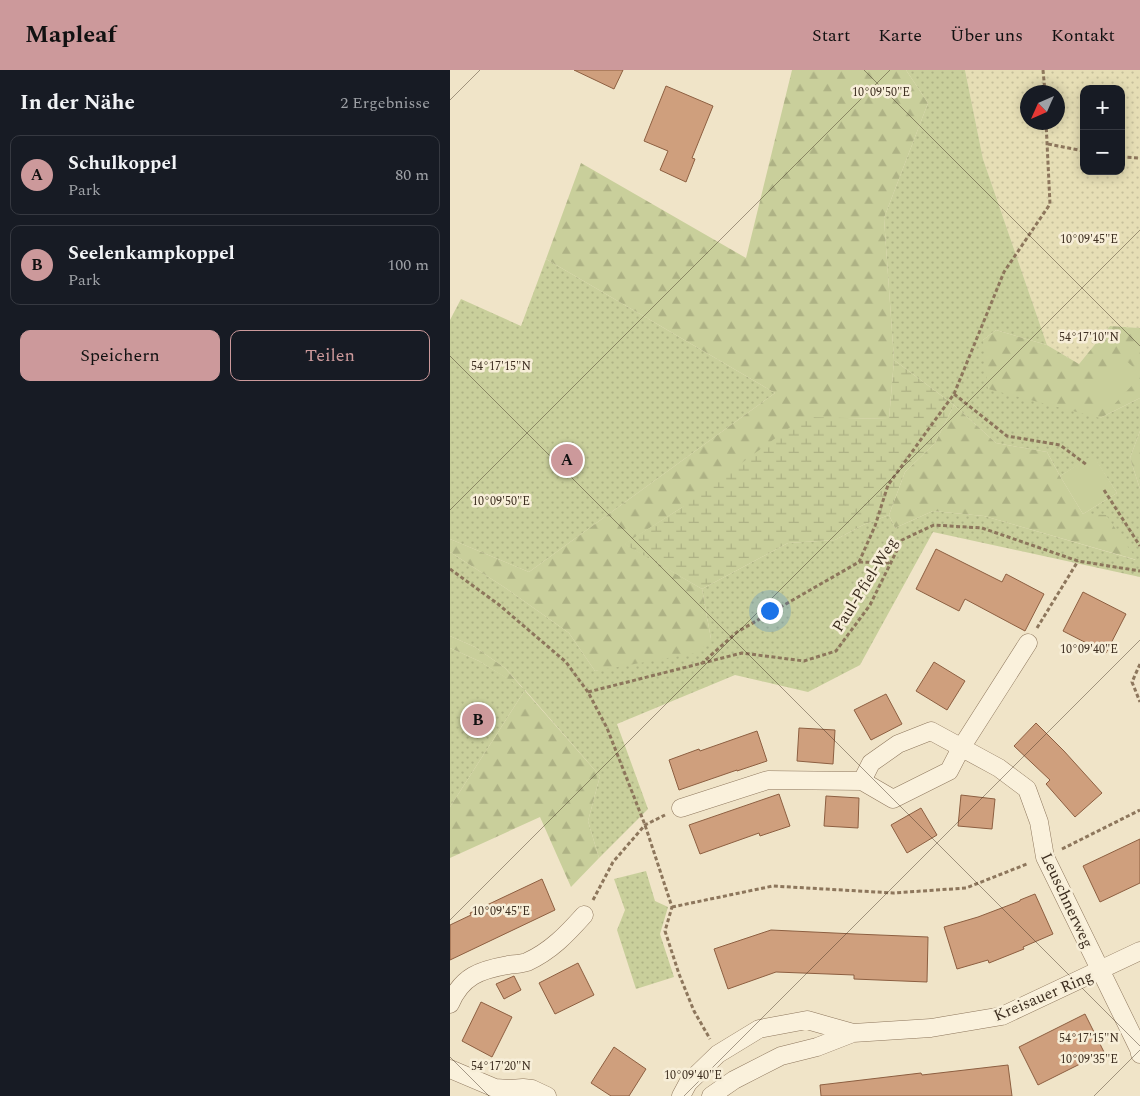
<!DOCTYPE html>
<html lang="de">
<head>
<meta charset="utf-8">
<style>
	body { margin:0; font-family:Spectral,serif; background:#242831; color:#f1f3f6 }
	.controls { position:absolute; right:15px; top:15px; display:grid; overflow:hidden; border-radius:10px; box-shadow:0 2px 12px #0003 }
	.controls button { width:45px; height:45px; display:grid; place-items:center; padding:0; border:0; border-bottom:1px solid #363941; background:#171b24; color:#f1f3f6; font:25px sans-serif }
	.compass { position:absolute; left:570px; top:15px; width:45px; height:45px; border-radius:50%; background:#171b24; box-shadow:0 2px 12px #0003; rotate:225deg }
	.you { position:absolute; left:319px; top:540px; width:18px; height:18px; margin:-12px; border:4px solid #fff; border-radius:50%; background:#1a73e8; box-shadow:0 0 0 8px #1a73e833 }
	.badge { display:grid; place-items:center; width:32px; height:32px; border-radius:50%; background:#cc999b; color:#111; font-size:16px; font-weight:700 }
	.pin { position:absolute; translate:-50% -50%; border:2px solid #fff; box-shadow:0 1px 5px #0006 }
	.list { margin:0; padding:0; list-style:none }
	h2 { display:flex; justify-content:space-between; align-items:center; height:65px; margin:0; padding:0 20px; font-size:21px }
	h2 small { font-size:16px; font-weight:400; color:#9ea1a6 }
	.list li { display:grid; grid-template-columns:32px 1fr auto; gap:15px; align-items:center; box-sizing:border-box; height:80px; margin:0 10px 10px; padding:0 10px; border:1px solid #363941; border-radius:10px }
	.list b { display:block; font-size:19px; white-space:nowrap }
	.list p { margin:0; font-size:16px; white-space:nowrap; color:#9ea1a6 }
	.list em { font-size:16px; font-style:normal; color:#9ea1a6 }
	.actions { display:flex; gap:10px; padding:15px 20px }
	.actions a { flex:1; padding:11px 0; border:1px solid #cc999b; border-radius:10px; text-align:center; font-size:18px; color:#cc999b }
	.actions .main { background:#cc999b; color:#111 }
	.map { position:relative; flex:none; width:690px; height:1026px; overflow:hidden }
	header { display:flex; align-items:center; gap:30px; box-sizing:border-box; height:70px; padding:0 25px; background:#cc999b; color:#111 }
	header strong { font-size:24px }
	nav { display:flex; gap:28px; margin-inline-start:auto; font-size:18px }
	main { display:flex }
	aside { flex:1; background:#171b24 }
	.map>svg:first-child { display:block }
	.farmland { fill:url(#farmland-dots); fill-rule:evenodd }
	.green { fill:url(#green-dots) }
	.forest { fill:url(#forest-firs) }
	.wetland { fill:url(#wetland-marsh) }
	.pitch { fill:#c9cf9b }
	.building { fill:#cf9f7d; stroke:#8d5f41 }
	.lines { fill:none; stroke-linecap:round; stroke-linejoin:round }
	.street-casing { stroke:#8d765c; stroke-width:19 }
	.path { stroke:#8d765c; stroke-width:3; stroke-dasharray:4 2.5; stroke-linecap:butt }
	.street { stroke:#faf1dc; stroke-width:18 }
	.ticks { fill:none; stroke:#3d2e20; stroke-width:1; stroke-opacity:0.45 }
	.labels { text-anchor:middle; stroke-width:5; stroke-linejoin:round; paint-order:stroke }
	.street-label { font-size:16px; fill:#3d2e20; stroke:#f7eed8 }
	.ticks-label { font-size:12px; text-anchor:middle; fill:#3d2e20; stroke:#f7eed8; stroke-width:5; stroke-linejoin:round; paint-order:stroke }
</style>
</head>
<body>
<header>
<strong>Mapleaf</strong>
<nav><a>Start</a><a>Karte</a><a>Über uns</a><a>Kontakt</a></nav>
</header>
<main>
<aside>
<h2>In der Nähe<small>2 Ergebnisse</small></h2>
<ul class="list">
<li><span class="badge">A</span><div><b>Schulkoppel</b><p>Park</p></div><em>80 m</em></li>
<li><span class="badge">B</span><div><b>Seelenkampkoppel</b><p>Park</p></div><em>100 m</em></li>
</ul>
<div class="actions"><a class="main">Speichern</a><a>Teilen</a></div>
</aside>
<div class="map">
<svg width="690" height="1026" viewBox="0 0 690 1026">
	<defs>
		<pattern id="farmland-dots" width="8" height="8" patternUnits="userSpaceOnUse" patternTransform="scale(1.25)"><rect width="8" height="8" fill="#e6deb5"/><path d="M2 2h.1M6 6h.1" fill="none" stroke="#c6bf9b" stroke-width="1.8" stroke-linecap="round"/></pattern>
		<pattern id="green-dots" width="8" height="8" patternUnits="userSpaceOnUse" patternTransform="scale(1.25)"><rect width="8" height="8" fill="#c9cf9b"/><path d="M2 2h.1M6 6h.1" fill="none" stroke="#aeb285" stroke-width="1.8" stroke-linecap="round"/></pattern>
		<pattern id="forest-firs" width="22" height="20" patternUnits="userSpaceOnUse" patternTransform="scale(1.25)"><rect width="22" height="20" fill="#c9cf9b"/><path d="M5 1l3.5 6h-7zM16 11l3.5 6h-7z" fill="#aeb285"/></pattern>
		<pattern id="wetland-marsh" width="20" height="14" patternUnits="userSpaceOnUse" patternTransform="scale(1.25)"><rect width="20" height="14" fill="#c9cf9b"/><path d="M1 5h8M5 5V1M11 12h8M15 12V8" fill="none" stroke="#aeb285"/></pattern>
	</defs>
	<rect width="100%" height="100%" fill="#f0e4c8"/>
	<path class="farmland" d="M 515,0 L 690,0 L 690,258 L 660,256 L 629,294 L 597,275 L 533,89 ZM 634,19 L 671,19 L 671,101 L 634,101 ZM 578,22 L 608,22 L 608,52 L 578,52 Z"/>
	<path class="green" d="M 456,0 L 515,0 L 533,89 L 597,275 L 546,260 L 533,270 L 650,348 L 690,328 L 690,361 L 680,388 L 690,419 L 690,507 L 483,462 L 410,595 L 358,622 L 285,605 L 167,654 L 198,739 L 149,788 L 138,751 L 150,706 L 75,620 L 0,737 L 0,578 L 29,591 L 73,618 L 55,598 L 25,577 L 0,566 L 0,482 L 57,519 L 119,563 L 145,601 L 261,569 L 252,519 L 338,473 L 385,470 L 413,455 L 439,445 L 445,458 L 483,441 L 534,446 L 686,490 L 633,444 L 667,423 L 643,386 L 610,406 L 597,382 L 546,373 L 504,335 L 444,290 L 434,148 L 478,33 Z
		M 96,189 L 325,323 L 79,502 L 0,469 L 0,250 L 11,229 L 71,256 Z
		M 196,801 L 205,831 L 218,837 L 210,864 L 224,907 L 186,919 L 167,860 L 175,840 L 164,809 Z"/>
	<path class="forest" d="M 342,0 L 456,0 L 478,33 L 434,148 L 444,290 L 439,349 L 395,348 L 231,438 L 175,474 L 252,519 L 261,569 L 246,583 L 145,601 L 119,563 L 57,519 L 0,482 L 0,469 L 79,502 L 325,323 L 96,189 L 131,93 L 296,188 Z
		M 660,256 L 690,258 L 690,328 L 650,348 L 538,319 L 533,270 L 546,260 L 597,275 L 629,294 Z
		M 504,335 L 546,373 L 597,382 L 610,406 L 633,444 L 656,445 L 687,490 L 534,446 L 483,441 L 445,458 L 439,445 L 455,402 L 485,373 Z
		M 690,361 L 690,419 L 680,388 Z
		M 0,566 L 25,577 L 55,598 L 150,706 L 138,751 L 149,788 L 121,817 L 90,747 L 0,788 L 0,737 L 75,620 L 29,591 L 0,578 Z"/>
	<path class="wetland" d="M 444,290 L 504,335 L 485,373 L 455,402 L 439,445 L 413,455 L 385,470 L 338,473 L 252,519 L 174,474 L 231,438 L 354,347 L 439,349 Z"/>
	<path class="pitch" d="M 672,287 L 690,303 L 690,307 L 658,341 L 639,323 Z
		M 643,385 L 667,423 L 633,444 L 610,406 Z"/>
	<path class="building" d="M 124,0 L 173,0 L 164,19 Z
		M 216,16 L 263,36 L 242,88 L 245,89 L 236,112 L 210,100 L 218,81 L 194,71 Z
		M 486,479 L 552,512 L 556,504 L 594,524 L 575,561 L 515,529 L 509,541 L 466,519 Z
		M 633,522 L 676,544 L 656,583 L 613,561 Z
		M 484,592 L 515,611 L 497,640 L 466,621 Z
		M 436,624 L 452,654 L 421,670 L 404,640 Z
		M 586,653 L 614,681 L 652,723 L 625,747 L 596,714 L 600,710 L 564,676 Z
		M 349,658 L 385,660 L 383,694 L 347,691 Z
		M 307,661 L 317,691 L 287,701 L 287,700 L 229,720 L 219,690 L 249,679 L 250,681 Z
		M 329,724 L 340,756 L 310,766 L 309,763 L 250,784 L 239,755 Z
		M 511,725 L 545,729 L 542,759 L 508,756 Z
		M 376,726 L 409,728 L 408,758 L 374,756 Z
		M 471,738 L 487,765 L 457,783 L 441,755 Z
		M 690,769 L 690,813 L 650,832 L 633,796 Z
		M 92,809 L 105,840 L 0,890 L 0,855 L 21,845 L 20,843 Z
		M 585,824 L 603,864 L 573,877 L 574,879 L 539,893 L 538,890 L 507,899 L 494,857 L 528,847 L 570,831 L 570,830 Z
		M 321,860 L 405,864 L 478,867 L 477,912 L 404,909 L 404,905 L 326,902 L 278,919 L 264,879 Z
		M 128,893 L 144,925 L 105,944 L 89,913 Z
		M 64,906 L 71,920 L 54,929 L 46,914 Z
		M 31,932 L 62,947 L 42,987 L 12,971 Z
		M 635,944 L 654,982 L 588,1015 L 569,977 Z
		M 164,977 L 196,999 L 179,1026 L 161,1026 L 141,1013 Z
		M 558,995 L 562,1026 L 371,1026 L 370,1015 L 471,1003 L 472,1005 Z"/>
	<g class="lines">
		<g class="street-casing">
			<path id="street" d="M 412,711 L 443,729 L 499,701 L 511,678 L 578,573
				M 231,738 L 318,710 L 412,711 L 421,693 L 448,674 L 481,661 L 549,698 L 577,719 L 589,752 L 595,787 L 689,979 L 690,984
				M 0,934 C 12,906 30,900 58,895 C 65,894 71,894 77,892 C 101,881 117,864 134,845
				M 0,999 L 45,1018 L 60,1019 L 73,1018 L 82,1019 L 97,1026
				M 231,1026 L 238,1013 L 268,984 L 309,959 L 357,950 L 403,963
				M 261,1026 L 284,1010 L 331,986 L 367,977 L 403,963 L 481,958 L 552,946 L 690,881"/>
		</g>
		<path class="path" d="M 593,0 L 595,22
			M 598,74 L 634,81
			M 671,87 L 690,88
			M 504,324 L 557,366 L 610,375 L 637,395
			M 654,420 L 690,476
			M 409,492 L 441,493
			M 0,499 L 48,534 L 116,592 L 138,622 L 157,658 L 195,755 L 222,837 L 215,861 L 229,904 L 244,941 L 260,969
			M 587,558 L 628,491
			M 251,594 L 287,562 L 409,492 L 425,456 L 438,415 L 504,324 L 554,202 L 600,134 L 596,52
			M 690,594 L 682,612 L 690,632
			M 138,622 L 292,583 L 354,591 L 386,581 L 420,535 L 452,470 L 484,455 L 532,458 L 628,491 L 690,501
			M 612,779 L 690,740
			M 143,830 L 163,792 L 195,755 L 215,745
			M 222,837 L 323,816 L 443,823 L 516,818 L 577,794"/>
		<use href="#street" class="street"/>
	</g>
	<path class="ticks" d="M 414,0 L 690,276M 0,30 L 30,0M 0,286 L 690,976M 0,440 L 440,0M 0,850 L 690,160M 0,987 L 39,1026M 234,1026 L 690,570M 644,1026 L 690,980"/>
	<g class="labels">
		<g class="street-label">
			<text transform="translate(414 514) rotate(-58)" y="6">Paul-Pfiel-Weg</text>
			<text transform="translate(618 830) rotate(65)" y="6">Leuschnerweg</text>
			<text transform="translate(593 925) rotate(-23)" y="6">Kreisauer Ring</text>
		</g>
	</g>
	<g class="ticks-label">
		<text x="431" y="26">10°09'50"E</text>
		<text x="639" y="173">10°09'45"E</text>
		<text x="639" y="271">54°17'10"N</text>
		<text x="51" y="300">54°17'15"N</text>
		<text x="51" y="435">10°09'50"E</text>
		<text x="639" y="583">10°09'40"E</text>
		<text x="51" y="845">10°09'45"E</text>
		<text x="639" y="972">54°17'15"N</text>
		<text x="639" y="993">10°09'35"E</text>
		<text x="51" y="1000">54°17'20"N</text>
		<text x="243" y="1009">10°09'40"E</text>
	</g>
</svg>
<div class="controls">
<button>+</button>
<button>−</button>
</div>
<svg class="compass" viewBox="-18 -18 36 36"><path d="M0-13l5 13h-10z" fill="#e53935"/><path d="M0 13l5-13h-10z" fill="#9ea1a6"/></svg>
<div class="you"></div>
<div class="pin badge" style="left:117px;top:390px">A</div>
<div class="pin badge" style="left:28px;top:650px">B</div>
</div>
</main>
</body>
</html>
